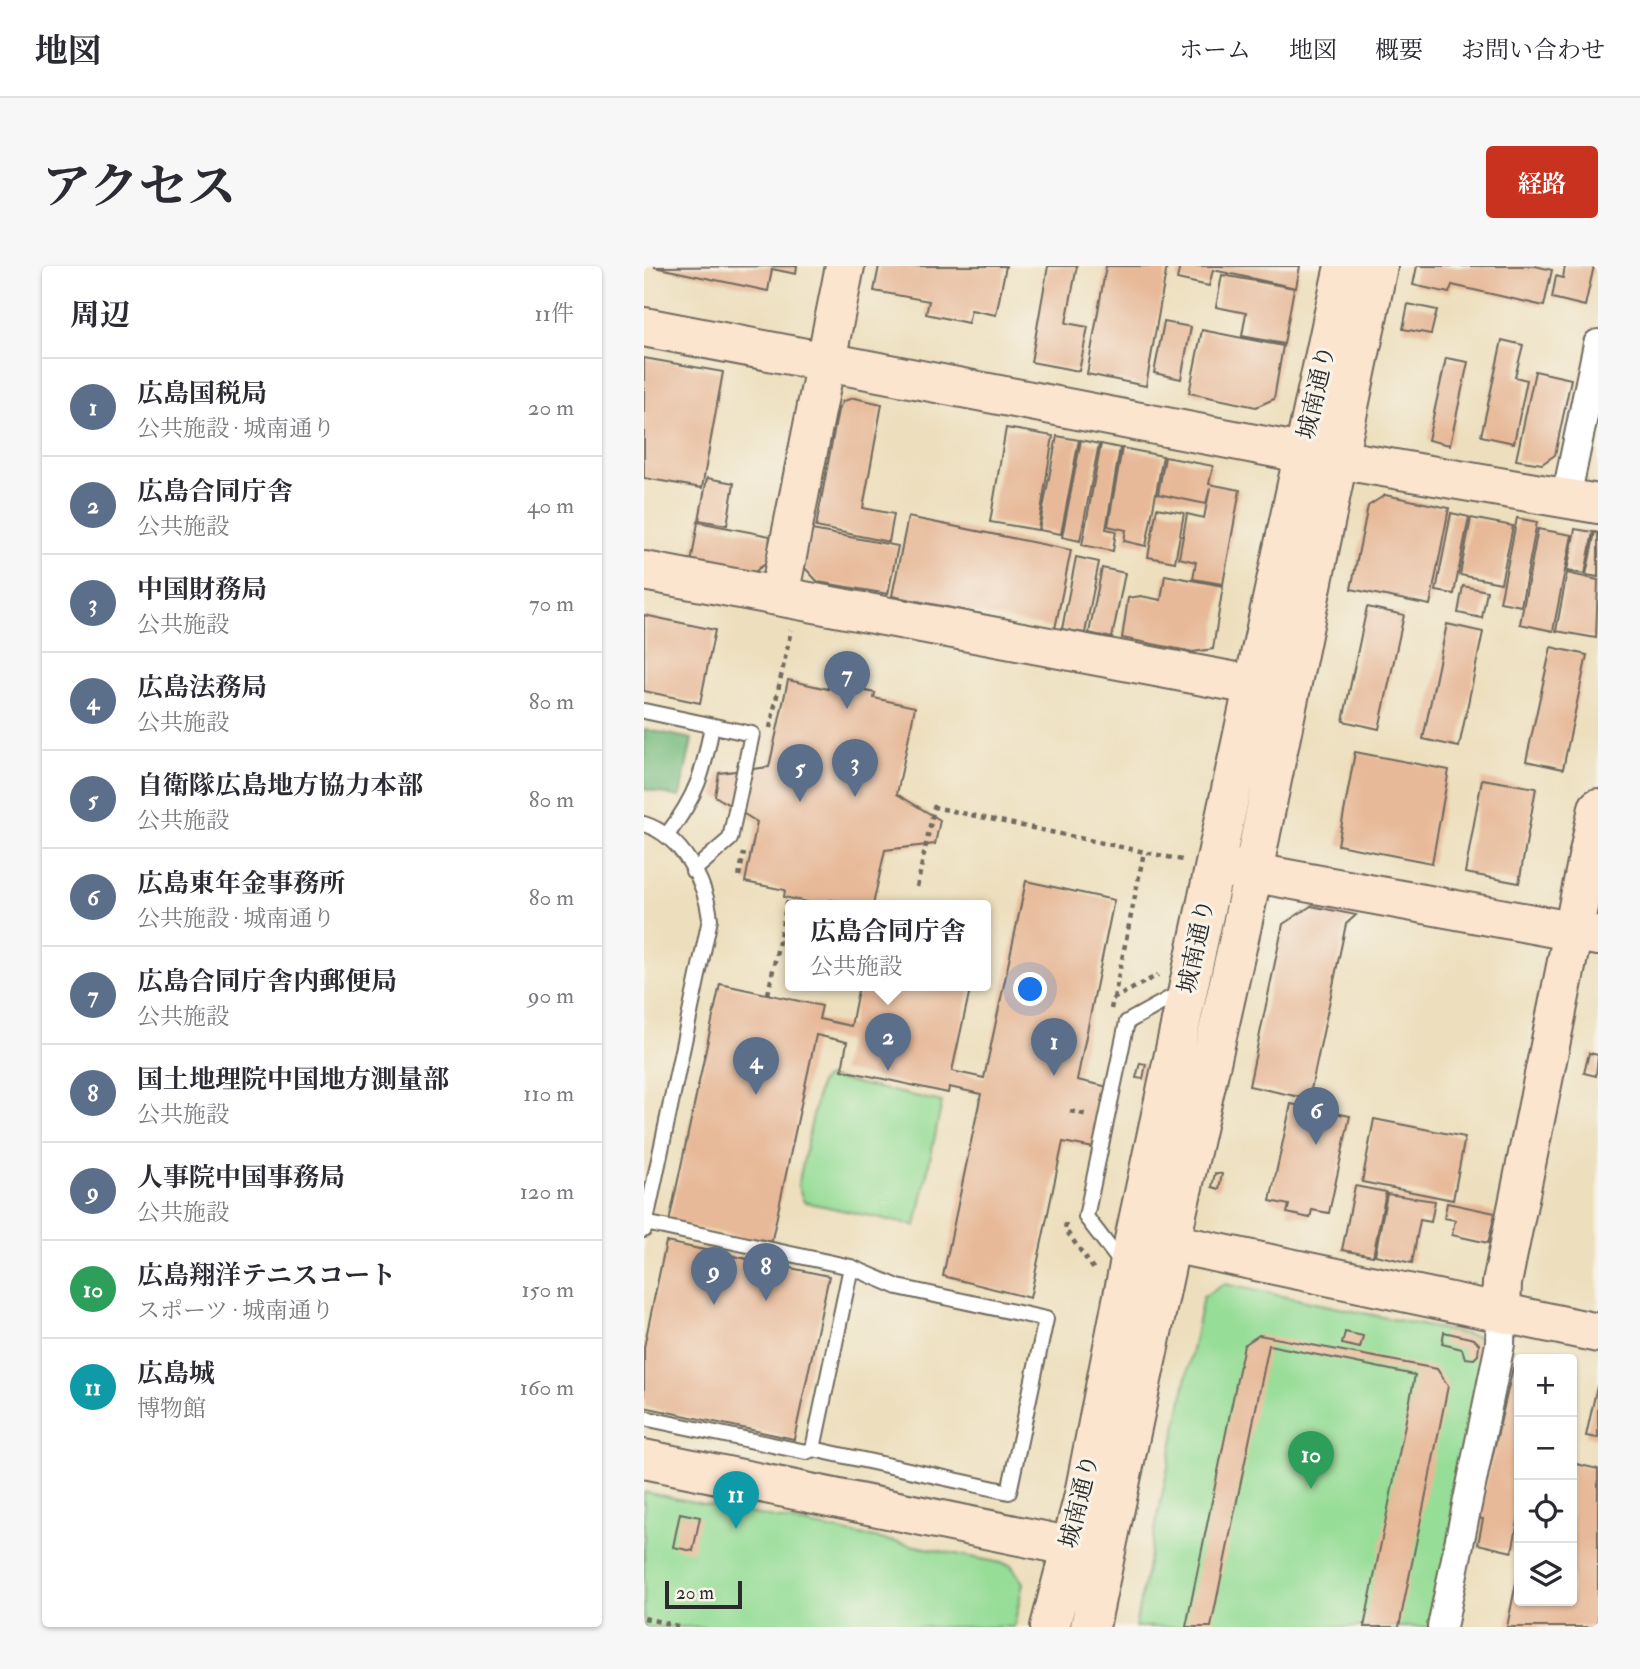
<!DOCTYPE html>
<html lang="ja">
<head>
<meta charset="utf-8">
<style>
	body { margin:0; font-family:"IM FELL Double Pica","Noto Serif JP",serif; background:#f7f7f7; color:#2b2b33 }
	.controls { position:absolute; right:21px; bottom:21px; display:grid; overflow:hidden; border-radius:7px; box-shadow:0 2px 5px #0004 }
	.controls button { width:63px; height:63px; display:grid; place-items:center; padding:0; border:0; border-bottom:2px solid #e1e1e2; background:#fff; color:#2b2b33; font:35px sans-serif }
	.scale { position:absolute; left:21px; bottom:18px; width:77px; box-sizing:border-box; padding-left:7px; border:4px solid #2b2b2b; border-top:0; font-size:19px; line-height:24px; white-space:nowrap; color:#2b2b2b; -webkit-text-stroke:5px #f7f3e8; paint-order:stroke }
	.you { position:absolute; left:387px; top:724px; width:24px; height:24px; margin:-18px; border:5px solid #fff; border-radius:50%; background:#1a73e8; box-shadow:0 0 0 10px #1a73e833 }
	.badge { display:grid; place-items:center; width:46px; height:46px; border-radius:50%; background:#c8321e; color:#fff; font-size:23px; font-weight:700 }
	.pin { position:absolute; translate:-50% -58px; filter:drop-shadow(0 2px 4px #0008) }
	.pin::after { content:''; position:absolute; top:37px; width:24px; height:21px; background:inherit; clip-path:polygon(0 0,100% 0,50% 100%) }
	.popup { position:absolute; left:141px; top:634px; width:206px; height:91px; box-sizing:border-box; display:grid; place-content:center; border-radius:7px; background:#fff; filter:drop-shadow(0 2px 5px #0005); font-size:23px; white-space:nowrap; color:#7c7c81 }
	.popup b { font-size:26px; color:#2b2b33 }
	.popup::after { content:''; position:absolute; left:50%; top:100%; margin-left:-14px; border:14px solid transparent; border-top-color:#fff }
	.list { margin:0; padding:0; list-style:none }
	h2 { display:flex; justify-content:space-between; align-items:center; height:91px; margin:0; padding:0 28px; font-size:30px }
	h2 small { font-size:23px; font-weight:400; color:#7c7c81 }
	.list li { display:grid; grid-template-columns:46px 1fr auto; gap:21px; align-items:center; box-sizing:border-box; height:98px; padding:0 28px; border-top:2px solid #e1e1e2 }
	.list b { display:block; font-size:26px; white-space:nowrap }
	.list p { margin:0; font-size:23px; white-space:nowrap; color:#7c7c81 }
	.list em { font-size:23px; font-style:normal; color:#7c7c81 }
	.icon { flex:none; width:38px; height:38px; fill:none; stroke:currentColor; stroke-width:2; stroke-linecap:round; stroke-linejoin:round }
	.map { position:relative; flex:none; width:954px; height:1361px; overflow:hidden; border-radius:7px }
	header { display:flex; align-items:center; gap:42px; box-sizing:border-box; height:98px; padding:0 35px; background:#fff; border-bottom:2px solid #e1e1e2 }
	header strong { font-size:33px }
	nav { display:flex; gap:38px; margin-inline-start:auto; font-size:24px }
	.intro { display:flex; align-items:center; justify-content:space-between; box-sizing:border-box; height:168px; padding:0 42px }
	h1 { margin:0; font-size:49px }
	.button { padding:18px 32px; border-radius:7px; background:#c8321e; color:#fff; font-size:24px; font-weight:700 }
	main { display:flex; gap:42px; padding:0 42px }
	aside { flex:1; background:#fff; border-radius:7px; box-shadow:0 2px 5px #0004 }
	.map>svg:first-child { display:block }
	.green { fill:#96dd97; stroke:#608461; stroke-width:2 }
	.forest { fill:#78bc80; stroke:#527456; stroke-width:2 }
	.building { fill:#e7b999 }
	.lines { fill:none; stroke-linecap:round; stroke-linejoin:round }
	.lane-casing { stroke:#6f6a5e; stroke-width:18 }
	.street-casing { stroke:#6f6a5e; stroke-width:32 }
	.secondary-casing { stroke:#6f6a5e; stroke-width:42 }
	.path { stroke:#6f6a5e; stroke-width:4.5; stroke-dasharray:5 5; stroke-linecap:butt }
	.lane { stroke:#fff; stroke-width:14 }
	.street { stroke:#fff; stroke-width:28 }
	.secondary { stroke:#fce5cf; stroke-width:38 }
	.labels { text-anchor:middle; stroke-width:6; stroke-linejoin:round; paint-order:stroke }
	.street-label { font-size:24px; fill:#2b2b2b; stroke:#f7f3e8 }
</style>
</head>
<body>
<header>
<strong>地図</strong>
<nav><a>ホーム</a><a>地図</a><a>概要</a><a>お問い合わせ</a></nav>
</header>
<div class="intro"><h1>アクセス</h1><a class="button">経路</a></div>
<main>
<aside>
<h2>周辺<small>11件</small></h2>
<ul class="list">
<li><span class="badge" style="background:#5c6f8a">1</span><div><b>広島国税局</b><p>公共施設 · 城南通り</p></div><em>20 m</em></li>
<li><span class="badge" style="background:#5c6f8a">2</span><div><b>広島合同庁舎</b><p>公共施設</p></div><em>40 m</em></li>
<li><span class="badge" style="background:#5c6f8a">3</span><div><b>中国財務局</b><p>公共施設</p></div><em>70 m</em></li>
<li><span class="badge" style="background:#5c6f8a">4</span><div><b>広島法務局</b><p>公共施設</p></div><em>80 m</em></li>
<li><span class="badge" style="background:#5c6f8a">5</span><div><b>自衛隊広島地方協力本部</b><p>公共施設</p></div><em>80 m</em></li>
<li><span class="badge" style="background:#5c6f8a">6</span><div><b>広島東年金事務所</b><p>公共施設 · 城南通り</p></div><em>80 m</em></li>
<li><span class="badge" style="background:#5c6f8a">7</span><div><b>広島合同庁舎内郵便局</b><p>公共施設</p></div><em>90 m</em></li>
<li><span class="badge" style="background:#5c6f8a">8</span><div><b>国土地理院中国地方測量部</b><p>公共施設</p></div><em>110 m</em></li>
<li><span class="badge" style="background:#5c6f8a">9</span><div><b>人事院中国事務局</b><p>公共施設</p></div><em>120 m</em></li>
<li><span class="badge" style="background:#2e9e5b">10</span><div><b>広島翔洋テニスコート</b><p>スポーツ · 城南通り</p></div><em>150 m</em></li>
<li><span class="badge" style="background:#0f9aa8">11</span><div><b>広島城</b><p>博物館</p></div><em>160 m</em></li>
</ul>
</aside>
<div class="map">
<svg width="954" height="1361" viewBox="0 0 954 1361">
	<rect width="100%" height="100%" fill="#f7f3e8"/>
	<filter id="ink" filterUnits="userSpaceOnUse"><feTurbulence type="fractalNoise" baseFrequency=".0143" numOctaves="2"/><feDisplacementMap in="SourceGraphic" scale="14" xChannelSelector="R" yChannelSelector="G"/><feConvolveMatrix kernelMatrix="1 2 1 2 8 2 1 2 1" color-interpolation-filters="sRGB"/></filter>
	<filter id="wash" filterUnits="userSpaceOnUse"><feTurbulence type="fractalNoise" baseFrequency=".00686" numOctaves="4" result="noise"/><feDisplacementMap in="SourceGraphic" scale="28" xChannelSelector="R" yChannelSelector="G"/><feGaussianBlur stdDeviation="1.57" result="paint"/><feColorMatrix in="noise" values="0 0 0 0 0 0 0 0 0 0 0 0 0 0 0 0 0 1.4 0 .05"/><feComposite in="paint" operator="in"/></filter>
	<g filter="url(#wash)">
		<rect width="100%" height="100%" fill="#eddfbd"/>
		<path class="green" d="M 183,811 L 298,836 L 272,960 L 160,936 L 154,920 L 176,816 Z
			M 580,1018 L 834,1071 L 844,1085 L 787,1361 L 491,1361 L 559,1031 Z
			M 0,1226 L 367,1299 L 379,1317 L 370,1361 L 0,1361 Z"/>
		<path class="forest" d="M 0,463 L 48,473 L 36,531 L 0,523 Z"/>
		<g id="blocks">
			<path class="building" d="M 153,0 L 152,8 L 128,3 L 124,25 L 10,1 Z
				M 235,0 L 362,0 L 352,49 L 327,44 L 324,57 L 282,48 L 285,35 L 230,25 Z
				M 404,0 L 433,0 L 422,57 L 444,61 L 435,105 L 387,96 Z
				M 462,0 L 523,0 L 502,120 L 443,108 Z
				M 536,0 L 656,0 L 652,22 L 569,4 L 565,20 L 533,13 Z
				M 773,0 L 891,0 L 908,4 L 900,40 L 808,19 L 805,27 L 769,19 Z
				M 921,0 L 950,0 L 941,40 L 908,32 L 912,10 L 919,12 Z
				M 578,9 L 650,22 L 640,78 L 598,70 L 602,47 L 572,41 Z
				M 764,38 L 793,44 L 787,68 L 759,63 Z
				M 520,56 L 547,61 L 537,113 L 510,107 Z
				M 558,64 L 639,80 L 630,133 L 612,141 L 545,127 Z
				M 858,74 L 879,79 L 871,111 L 883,114 L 870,177 L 837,170 Z
				M 0,92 L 79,106 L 58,222 L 0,212 Z
				M 802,92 L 824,96 L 806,179 L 784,174 Z
				M 891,105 L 927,113 L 911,189 L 898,198 L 872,194 Z
				M 210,132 L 238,138 L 219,242 L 250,248 L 245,276 L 172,261 L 194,144 L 199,135 Z
				M 362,162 L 409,170 L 394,264 L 346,256 Z
				M 413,170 L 435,174 L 417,268 L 395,264 Z
				M 437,174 L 455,178 L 436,275 L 418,271 Z
				M 457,178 L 476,182 L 462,263 L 472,265 L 469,285 L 438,279 Z
				M 478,182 L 519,190 L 502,280 L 480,275 L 482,264 L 464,260 Z
				M 521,191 L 569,200 L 565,218 L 596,224 L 579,318 L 549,313 L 552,296 L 535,292 L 543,248 L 560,252 L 566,222 L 562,238 L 514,228 Z
				M 63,212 L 90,217 L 83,259 L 55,254 Z
				M 741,229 L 805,242 L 786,339 L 707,323 L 724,240 Z
				M 513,242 L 540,247 L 531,296 L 504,291 Z
				M 807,247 L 825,251 L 810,328 L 792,325 Z
				M 264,251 L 427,284 L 411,363 L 248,330 Z
				M 827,252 L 869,260 L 857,317 L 816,309 Z
				M 873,252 L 893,256 L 877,340 L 856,336 Z
				M 54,256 L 126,270 L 123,296 L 107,309 L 47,298 Z
				M 894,263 L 928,269 L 909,365 L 876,358 Z
				M 931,263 L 949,266 L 941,308 L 923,305 Z
				M 168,264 L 254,280 L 244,328 L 174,316 L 160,301 Z
				M 951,266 L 954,267 L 954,311 L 942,309 Z
				M 432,291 L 455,296 L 441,367 L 418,363 Z
				M 458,302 L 481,307 L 468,372 L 445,367 Z
				M 923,307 L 954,314 L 952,372 L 912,365 Z
				M 521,309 L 579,320 L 569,383 L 549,386 L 478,372 L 484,332 L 497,330 L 517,334 Z
				M 819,320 L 843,325 L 838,352 L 814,347 Z
				M 723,341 L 760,349 L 735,463 L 699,455 Z
				M 0,349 L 71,364 L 56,437 L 0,425 Z
				M 803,358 L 839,366 L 815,481 L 779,473 Z
				M 907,381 L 943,389 L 919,503 L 882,495 Z
				M 144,414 L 184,423 L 185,417 L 231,427 L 230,432 L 271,441 L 253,528 L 296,554 L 291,578 L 241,584 L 229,639 L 187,634 L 187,639 L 177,639 L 140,631 L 141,624 L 101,616 L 113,556 L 71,530 L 75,507 L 125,501 Z
				M 711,486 L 805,504 L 788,597 L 694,579 Z
				M 838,513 L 892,522 L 875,617 L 821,607 Z
				M 382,615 L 470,634 L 433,814 L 469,822 L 455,883 L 419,876 L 386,1032 L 299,1010 L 337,828 L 305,821 L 304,827 L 198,804 L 203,776 L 172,769 L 127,978 L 25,956 L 76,718 L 178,740 L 175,753 L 207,760 L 215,719 L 327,719 L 308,805 L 340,812 Z
				M 667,640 L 712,649 L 702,658 L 665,833 L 605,820 L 639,658 Z
				M 945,787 L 954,789 L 952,810 L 940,807 Z
				M 496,797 L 502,798 L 499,813 L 492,812 Z
				M 647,838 L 706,850 L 685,947 L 668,944 L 666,952 L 643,947 L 645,939 L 626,935 Z
				M 730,853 L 821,871 L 809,934 L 718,916 Z
				M 571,907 L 578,908 L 575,923 L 568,921 Z
				M 711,920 L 742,926 L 729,990 L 698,984 Z
				M 743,928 L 791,935 L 787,956 L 776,954 L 768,997 L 731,989 Z
				M 803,937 L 851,947 L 844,977 L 808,969 L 811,954 L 800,952 Z
				M 22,976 L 185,1010 L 150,1173 L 0,1141 L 0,1081 Z
				M 701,1066 L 719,1070 L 716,1082 L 698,1078 Z
				M 800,1066 L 830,1073 L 835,1078 L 834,1089 L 830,1093 L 821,1092 L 818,1083 L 798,1078 Z
				M 615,1069 L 793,1103 L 804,1120 L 755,1361 L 720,1361 L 771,1109 L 625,1079 L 567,1361 L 542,1361 L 600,1079 Z
				M 869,1102 L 875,1103 L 875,1251 L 868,1286 L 834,1278 L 839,1253 L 834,1252 Z
				M 953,1120 L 954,1120 L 954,1172 L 942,1170 Z
				M 928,1197 L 954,1203 L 954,1361 L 863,1361 L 874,1307 L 875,1335 L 928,1335 Z
				M 36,1247 L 56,1251 L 49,1285 L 29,1281 Z"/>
		</g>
	</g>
	<g filter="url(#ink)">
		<use href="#blocks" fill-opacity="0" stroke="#6f6a5e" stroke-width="2"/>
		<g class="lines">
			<g class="lane-casing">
				<path id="lane" d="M 0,445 L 108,468 L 86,573 L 49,605
					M 0,558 C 38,570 62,616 66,653 L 0,964
					M 23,569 C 53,529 59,508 68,460
					M 478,998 L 442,951 L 483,756 L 539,725
					M 0,1152 L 162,1186 L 169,1183 L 365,1226 L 402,1053 L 254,1021 L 207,1001 L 1,957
					M 169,1183 L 207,1001"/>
			</g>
			<g class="street-casing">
				<path id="street" d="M 922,232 L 954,78
					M 798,1361 L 856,1078 L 857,1046"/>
			</g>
			<g class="secondary-casing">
				<path id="secondary" d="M 0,61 L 658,187 L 954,238
					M 0,305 L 608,419
					M 135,330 L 201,0
					M 584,602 L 954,670
					M 503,972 L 954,1067
					M 857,1046 L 858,1017 L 954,542
					M 0,1193 L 449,1285
					M 406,1361 L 439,1233 L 491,969 L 700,0
					M 446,1361 L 534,943 L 598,659 L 734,0"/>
			</g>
			<path class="path" d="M 126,462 L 147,364
				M 95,610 L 100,587
				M 273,621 L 290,541 L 538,594
				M 124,728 L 144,632
				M 470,732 L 500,586
				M 467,743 L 469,733 L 514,709
				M 426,845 L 444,849
				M 422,957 L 421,963 L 451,1005
				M 0,1352 L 38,1361"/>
			<use href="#lane" class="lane"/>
			<use href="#street" class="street"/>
			<use href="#secondary" class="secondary"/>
		</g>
	</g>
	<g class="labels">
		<g class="street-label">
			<text transform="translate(672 126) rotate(-77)" y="8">城南通り</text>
			<text transform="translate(552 680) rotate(-78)" y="8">城南通り</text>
			<text transform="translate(435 1235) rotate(-76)" y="8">城南通り</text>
		</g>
	</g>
</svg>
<div class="controls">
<button>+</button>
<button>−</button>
<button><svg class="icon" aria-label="locate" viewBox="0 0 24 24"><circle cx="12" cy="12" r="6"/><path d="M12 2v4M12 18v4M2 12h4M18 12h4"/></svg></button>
<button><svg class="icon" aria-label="layers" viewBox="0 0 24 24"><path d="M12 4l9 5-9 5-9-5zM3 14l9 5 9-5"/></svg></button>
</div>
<div class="scale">20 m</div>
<div class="you"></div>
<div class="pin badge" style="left:410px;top:810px;background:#5c6f8a">1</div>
<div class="pin badge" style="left:244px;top:805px;background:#5c6f8a">2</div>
<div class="popup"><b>広島合同庁舎</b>公共施設</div>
<div class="pin badge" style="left:211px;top:531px;background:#5c6f8a">3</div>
<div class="pin badge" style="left:112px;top:829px;background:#5c6f8a">4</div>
<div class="pin badge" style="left:156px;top:536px;background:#5c6f8a">5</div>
<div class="pin badge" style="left:672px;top:879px;background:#5c6f8a">6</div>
<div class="pin badge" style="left:203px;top:443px;background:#5c6f8a">7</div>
<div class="pin badge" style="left:122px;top:1035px;background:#5c6f8a">8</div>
<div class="pin badge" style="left:70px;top:1039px;background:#5c6f8a">9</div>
<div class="pin badge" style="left:667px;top:1223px;background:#2e9e5b">10</div>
<div class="pin badge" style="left:92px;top:1263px;background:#0f9aa8">11</div>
</div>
</main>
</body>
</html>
